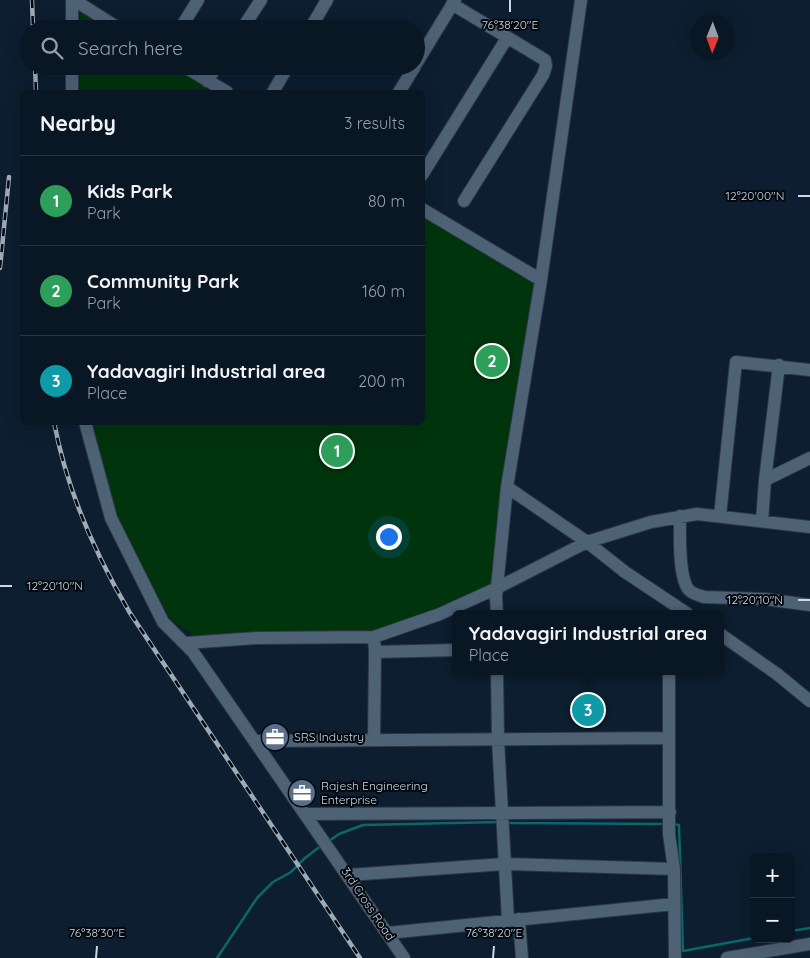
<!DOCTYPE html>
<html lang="en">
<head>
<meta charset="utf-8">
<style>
	body { margin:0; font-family:Quicksand,sans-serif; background:#172330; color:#f1f3f6 }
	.controls { position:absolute; right:15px; bottom:15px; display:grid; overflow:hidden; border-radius:8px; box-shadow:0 5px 20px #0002 }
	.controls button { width:45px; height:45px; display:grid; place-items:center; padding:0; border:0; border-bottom:1px solid #293541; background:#091623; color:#f1f3f6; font:25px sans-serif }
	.compass { position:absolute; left:690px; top:15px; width:45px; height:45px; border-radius:50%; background:#091623; box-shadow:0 5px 20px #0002; rotate:181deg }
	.you { position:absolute; left:388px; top:536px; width:18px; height:18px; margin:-12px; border:4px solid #fff; border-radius:50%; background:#1a73e8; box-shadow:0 0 0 8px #1a73e833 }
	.badge { display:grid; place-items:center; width:32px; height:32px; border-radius:50%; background:#ea580c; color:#fff; font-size:16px; font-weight:700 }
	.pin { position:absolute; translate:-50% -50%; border:2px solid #fff; box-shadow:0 1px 5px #0006 }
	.popup { position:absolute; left:452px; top:610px; width:272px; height:65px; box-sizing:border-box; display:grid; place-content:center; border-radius:8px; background:#091623; filter:drop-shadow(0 1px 4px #0005); font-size:16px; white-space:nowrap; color:#999fa6 }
	.popup b { font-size:19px; color:#f1f3f6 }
	.popup::after { content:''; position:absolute; left:50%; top:100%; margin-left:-10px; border:10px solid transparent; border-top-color:#091623 }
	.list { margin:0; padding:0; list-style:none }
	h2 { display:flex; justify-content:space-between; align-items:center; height:65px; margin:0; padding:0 20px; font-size:21px }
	h2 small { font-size:16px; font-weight:400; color:#999fa6 }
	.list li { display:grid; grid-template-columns:32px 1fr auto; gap:15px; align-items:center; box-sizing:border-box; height:90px; padding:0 20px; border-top:1px solid #293541 }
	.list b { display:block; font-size:19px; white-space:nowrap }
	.list p { margin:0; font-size:16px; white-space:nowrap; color:#999fa6 }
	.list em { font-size:16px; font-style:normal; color:#999fa6 }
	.icon { flex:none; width:28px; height:28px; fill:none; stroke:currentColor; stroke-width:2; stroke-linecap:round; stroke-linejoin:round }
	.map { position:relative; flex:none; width:810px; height:958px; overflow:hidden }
	.search { position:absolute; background:#091623; box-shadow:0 5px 20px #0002; left:20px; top:20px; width:405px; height:55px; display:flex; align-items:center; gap:12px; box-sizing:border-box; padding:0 18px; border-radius:28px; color:#999fa6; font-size:19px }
	.panel { position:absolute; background:#091623; box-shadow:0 5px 20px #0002; left:20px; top:90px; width:405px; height:335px; border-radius:8px }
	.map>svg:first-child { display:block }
	.green { fill:#00340c }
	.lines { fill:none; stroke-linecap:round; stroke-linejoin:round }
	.stream { stroke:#0c666a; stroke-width:2.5 }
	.minor-casing { stroke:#2d3643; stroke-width:14 }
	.minor { stroke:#4e6276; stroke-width:12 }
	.rail-casing { stroke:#9daab7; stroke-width:4.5 }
	.rail { stroke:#03080f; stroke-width:2.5; stroke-dasharray:8; stroke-linecap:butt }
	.ticks { fill:none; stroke:#ccd7e2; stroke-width:2 }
	.labels { text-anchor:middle; stroke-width:4; stroke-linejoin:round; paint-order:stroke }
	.poi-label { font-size:12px; fill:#ccd7e2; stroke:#03080f; text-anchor:start }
	.street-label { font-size:12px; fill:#ccd7e2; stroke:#03080f }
	.ticks-label { font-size:12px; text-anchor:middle; fill:#ccd7e2; stroke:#03080f; stroke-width:4; stroke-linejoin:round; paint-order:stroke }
</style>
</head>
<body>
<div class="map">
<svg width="810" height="958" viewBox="0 0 810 958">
	<rect width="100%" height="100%" fill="#0c1e2f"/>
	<path class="green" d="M 76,5 L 113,29 L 76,29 Z
		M 76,66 L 175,66 L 219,92 L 76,92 Z
		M 423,214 L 537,282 L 493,586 L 376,631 L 197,637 L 171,620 L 117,521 L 91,423 L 422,422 Z"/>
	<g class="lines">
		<path class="stream" d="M 507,823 L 664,824
			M 672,824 L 679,825 L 683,951 L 754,938
			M 329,841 L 339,834 L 363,825 L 499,822
			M 791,931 L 810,928
			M 217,958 L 257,898 L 273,882 L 291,872 L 305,858 L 322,845"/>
		<g class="minor-casing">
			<path id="minor" d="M 74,0 L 120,29
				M 452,4 L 545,60 L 546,66 L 543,75 L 464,201
				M 72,29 L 72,0
				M 180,29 L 198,0
				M 242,29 L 261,0
				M 310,29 L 327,0
				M 416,64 L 455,0
				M 183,66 L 227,92
				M 207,81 L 217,66
				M 72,92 L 72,66
				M 273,92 L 288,66
				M 399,92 L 415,66
				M 422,175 L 507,38
				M 422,209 L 541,280
				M 85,422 L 111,518 L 163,622 L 193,652 L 404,958
				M 765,480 L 810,458
				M 507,487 L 587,542 L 625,572 L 688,614
				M 680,516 C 680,533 678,578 689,590 C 693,594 698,595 704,597 L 765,599 L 810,605
				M 720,516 L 736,362 L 810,370
				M 762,521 L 765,480 L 779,365
				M 497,614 L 496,597 L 507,487 L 541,280 L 581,0
				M 720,634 L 777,674 L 810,701
				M 374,637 L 375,652 L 374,740
				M 186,643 L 257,638 L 374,637 L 440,614 L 497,588 L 587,542 L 651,522 L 697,514 L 810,527
				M 375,652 L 456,650
				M 497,671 L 498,740 L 508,920
				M 669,671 L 669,834 L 674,869 L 675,958
				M 255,741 L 669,738
				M 305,814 L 670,812
				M 349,875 L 504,864 L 674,869
				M 519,919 L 522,958
				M 388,933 L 674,904
				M 727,958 L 810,944"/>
		</g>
		<use href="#minor" class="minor"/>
		<g class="rail-casing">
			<path id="rail" d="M 32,0 L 33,29
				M 35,66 L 36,92
				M 0,268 L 9,177
				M 54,422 C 67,491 95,554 130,613 L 360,958"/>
		</g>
		<use href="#rail" class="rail"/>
	</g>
	<path class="ticks" d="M 510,12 L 510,0M 798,196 L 810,196M 0,586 L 12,586M 798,600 L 810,600M 96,958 L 97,946M 493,958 L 494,946"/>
	<defs>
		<g id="office-disc" transform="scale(1.4375)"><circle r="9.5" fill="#5c6f8a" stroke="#03080f"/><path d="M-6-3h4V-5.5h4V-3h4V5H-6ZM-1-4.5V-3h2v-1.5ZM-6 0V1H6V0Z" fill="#fff"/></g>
	</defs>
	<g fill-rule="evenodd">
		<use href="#office-disc" x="275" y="737"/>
		<use href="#office-disc" x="302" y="793"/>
	</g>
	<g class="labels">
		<g class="poi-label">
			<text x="294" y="741">SRS Industry</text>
			<text x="321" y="790">Rajesh Engineering<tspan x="321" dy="14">Enterprise</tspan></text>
		</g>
		<g class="street-label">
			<text transform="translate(368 904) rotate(56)" y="4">3rd Cross Road</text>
		</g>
	</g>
	<g class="ticks-label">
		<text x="510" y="29">76°38'20"E</text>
		<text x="755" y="200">12°20'00"N</text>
		<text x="55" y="590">12°20'10"N</text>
		<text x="755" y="604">12°20'10"N</text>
		<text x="97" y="937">76°38'30"E</text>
		<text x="494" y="937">76°38'20"E</text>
	</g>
</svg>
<div class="controls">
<button>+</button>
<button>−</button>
</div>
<svg class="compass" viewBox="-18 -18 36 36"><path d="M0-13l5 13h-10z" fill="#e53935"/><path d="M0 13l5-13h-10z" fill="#999fa6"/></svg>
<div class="you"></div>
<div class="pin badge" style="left:337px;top:451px;background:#2e9e5b">1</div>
<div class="pin badge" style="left:492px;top:361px;background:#2e9e5b">2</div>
<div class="pin badge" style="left:588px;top:710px;background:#0f9aa8">3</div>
<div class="popup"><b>Yadavagiri Industrial area</b>Place</div>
<div class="search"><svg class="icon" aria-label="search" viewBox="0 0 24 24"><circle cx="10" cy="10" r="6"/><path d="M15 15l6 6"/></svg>Search here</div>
<section class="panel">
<h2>Nearby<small>3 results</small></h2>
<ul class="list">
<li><span class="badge" style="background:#2e9e5b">1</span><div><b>Kids Park</b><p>Park</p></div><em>80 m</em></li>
<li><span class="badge" style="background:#2e9e5b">2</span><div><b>Community Park</b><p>Park</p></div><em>160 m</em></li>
<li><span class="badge" style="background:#0f9aa8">3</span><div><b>Yadavagiri Industrial area</b><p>Place</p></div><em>200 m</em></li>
</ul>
</section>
</div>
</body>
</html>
